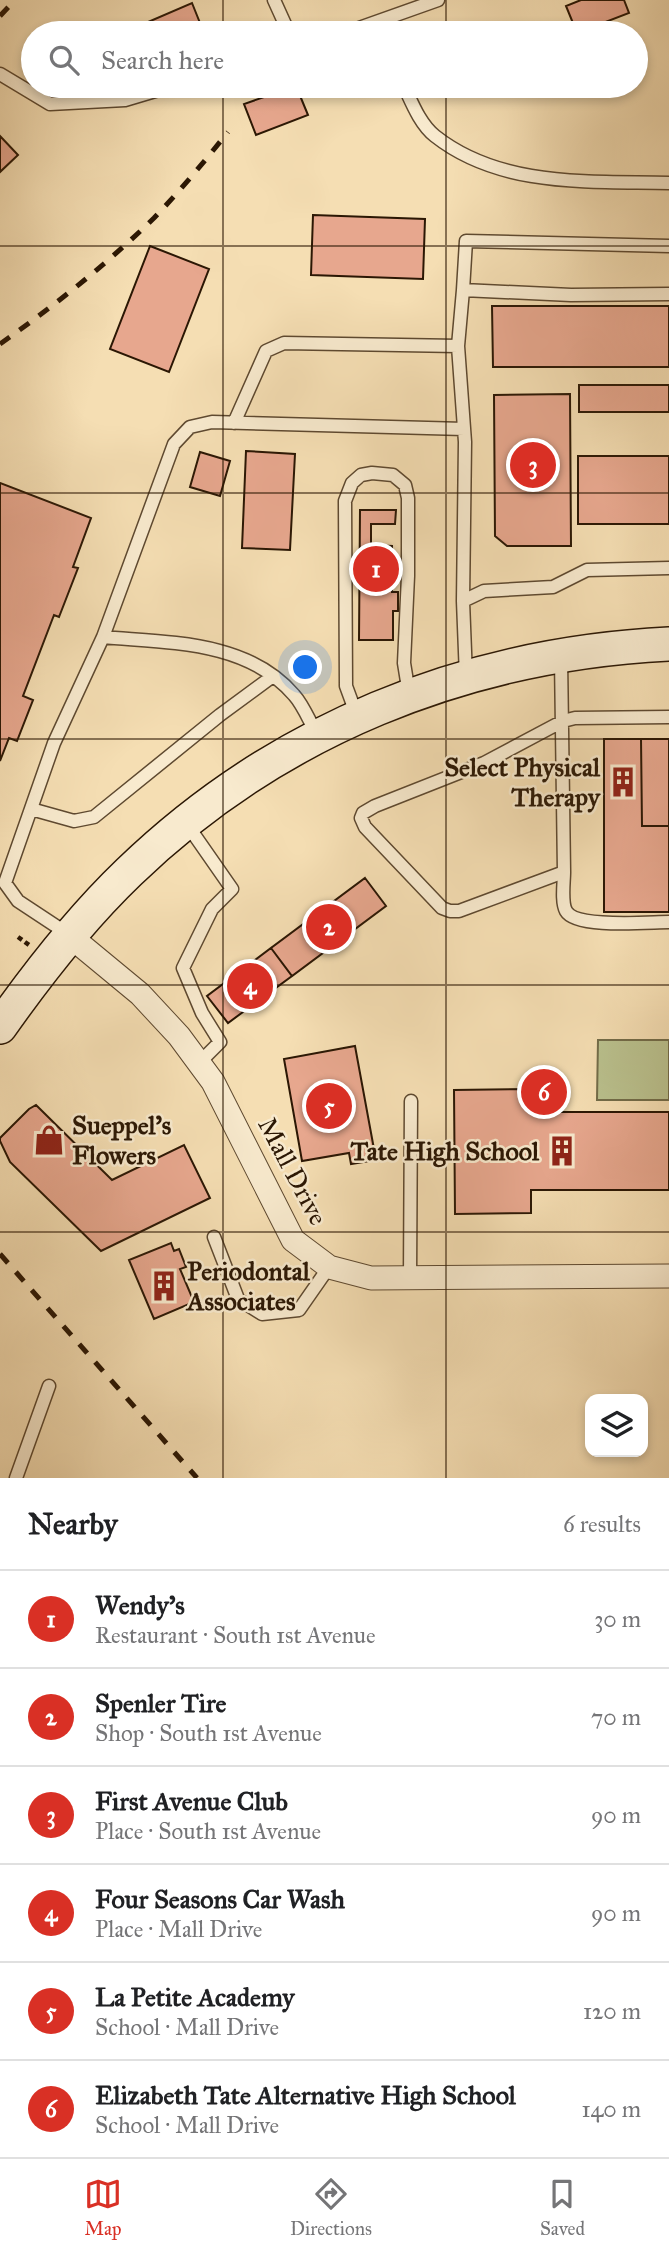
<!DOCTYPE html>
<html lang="en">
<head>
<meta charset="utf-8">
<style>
	body { margin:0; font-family:"IM FELL Great Primer",serif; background:#f6f6f6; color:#202124 }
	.controls { position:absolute; right:21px; bottom:21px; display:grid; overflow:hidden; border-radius:14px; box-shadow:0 4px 10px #0003 }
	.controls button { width:63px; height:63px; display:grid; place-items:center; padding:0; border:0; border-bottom:2px solid #e0e0e0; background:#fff; color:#202124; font:35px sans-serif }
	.you { position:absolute; left:306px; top:668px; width:24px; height:24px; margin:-18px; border:5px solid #fff; border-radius:50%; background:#1a73e8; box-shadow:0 0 0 10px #1a73e833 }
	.badge { display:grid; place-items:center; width:46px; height:46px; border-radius:50%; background:#d93025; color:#fff; font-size:23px; font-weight:700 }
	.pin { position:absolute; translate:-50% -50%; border:4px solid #fff; box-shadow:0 2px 7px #0006 }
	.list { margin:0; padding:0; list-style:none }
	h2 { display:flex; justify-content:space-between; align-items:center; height:91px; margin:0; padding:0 28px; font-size:30px }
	h2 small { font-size:23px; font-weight:400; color:#757577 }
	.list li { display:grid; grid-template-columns:46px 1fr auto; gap:21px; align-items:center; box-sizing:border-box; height:98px; padding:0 28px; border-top:2px solid #e0e0e0 }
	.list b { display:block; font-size:26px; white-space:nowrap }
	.list p { margin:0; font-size:23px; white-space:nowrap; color:#757577 }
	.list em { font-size:23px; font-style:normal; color:#757577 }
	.icon { flex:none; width:38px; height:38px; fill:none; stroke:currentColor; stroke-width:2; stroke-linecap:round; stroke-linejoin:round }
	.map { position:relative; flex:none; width:669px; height:1478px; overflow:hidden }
	.search { position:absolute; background:#fff; box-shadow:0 4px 10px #0003; left:21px; right:21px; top:21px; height:77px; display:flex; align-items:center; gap:18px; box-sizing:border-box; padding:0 24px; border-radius:38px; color:#757577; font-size:26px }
	.sheet { height:679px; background:#fff }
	nav { display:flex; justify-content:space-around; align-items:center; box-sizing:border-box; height:98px; border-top:2px solid #e0e0e0; background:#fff; font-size:19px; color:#757577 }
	nav a { display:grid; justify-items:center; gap:4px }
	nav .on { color:#d93025 }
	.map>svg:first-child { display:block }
	.green { fill:#bac18e; stroke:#726c49; stroke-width:2 }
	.building { fill:#e7a78e; stroke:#2b1704; stroke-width:2 }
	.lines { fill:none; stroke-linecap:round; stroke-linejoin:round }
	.lane-casing { stroke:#5e4930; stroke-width:15 }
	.street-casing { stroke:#5e4930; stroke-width:25 }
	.secondary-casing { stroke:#2b1704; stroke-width:36 }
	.path { stroke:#2b1704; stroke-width:4.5; stroke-dasharray:5 3.5; stroke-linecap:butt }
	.lane { stroke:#f8eace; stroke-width:12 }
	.street { stroke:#f8eace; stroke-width:23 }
	.secondary { stroke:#f8eace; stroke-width:33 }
	.rail { stroke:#2b1704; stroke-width:5; stroke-dasharray:12 12; stroke-linecap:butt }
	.grid { fill:none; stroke:#2b1704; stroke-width:2; stroke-opacity:0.55 }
	.labels { text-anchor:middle; stroke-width:5; stroke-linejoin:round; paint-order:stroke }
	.poi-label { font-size:26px; font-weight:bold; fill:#2b1704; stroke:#f8eace; text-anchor:end }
	.street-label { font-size:26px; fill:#2b1704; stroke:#f8eace }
</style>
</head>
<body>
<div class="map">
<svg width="669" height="1478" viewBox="0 0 669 1478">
	<rect width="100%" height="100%" fill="#f5deb3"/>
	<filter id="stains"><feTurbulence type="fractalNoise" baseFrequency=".00286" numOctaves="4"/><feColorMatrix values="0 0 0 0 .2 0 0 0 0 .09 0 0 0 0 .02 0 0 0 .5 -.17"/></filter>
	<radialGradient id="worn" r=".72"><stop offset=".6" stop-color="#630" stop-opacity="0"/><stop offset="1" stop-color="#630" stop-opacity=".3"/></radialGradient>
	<path class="green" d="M 598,1040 L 669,1040 L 669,1100 L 597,1100 Z"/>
	<path class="building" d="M 581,0 L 624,0 L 629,13 L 577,33 L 566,6 Z
		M 192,3 L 204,33 L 145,33 L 141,25 Z
		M 296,86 L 308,115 L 256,135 L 244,104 Z
		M 0,136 L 18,155 L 0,172 Z
		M 313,215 L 425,219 L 423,279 L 311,275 Z
		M 150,246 L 209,269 L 169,372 L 110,349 Z
		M 492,306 L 669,306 L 669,367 L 493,367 Z
		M 579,385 L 669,385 L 669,412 L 579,412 Z
		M 570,394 L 571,546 L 507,546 L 495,536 L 494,395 Z
		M 246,451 L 295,454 L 290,550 L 242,548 Z
		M 200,452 L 230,461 L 220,496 L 190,487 Z
		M 578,456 L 669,456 L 669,524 L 578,524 Z
		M 0,483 L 91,518 L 73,567 L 78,568 L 59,617 L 54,615 L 23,696 L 33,700 L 17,741 L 9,738 L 0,761 Z
		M 360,510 L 396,510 L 395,524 L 371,524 L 371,545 L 392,546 L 392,592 L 398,592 L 398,611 L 393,611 L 393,640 L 359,640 Z
		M 604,739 L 641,739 L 642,826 L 669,826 L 669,912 L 604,912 Z
		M 641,739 L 669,739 L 669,826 L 642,826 Z
		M 365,878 L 386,906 L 292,976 L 271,948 Z
		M 271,948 L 292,976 L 228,1023 L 207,996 Z
		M 355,1046 L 376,1160 L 351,1164 L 349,1153 L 302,1161 L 284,1059 Z
		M 530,1089 L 530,1112 L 669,1112 L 669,1190 L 531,1190 L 531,1213 L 455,1214 L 454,1090 Z
		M 36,1105 L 112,1180 L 184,1145 L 210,1198 L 101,1251 L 10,1162 L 0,1141 L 0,1138 L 29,1109 Z
		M 171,1243 L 174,1251 L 179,1249 L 186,1267 L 180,1269 L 194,1302 L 154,1319 L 129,1260 Z"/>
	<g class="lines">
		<g class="lane-casing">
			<path id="lane" d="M 274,0 L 289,33
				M 345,33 L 438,0
				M 0,74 L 50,104 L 125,100 L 172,86
				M 404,86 C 412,103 420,124 435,136 C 501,188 590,181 669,183
				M 463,290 L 466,241 L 669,246
				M 234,423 L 266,351 L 284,343 L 458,346
				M 463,601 L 484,591 L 553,587 L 587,570 L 669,568
				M 103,637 C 168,643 247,640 294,695 C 304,706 310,723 318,736
				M 561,658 L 564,872 L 459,911 L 450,911 L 442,908 L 365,827 L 361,818 L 363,813 L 375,806 L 484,763 L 563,721 L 575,718 L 669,717
				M 466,677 L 463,601 L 465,442 L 458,346 L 463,290 L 571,295 L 669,294
				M 357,716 L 346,686 L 345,501 L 352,483 L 361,475 L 372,473 L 393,475 L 405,485 L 408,498 L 408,576 L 404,663 L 409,694
				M 31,809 L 74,821 L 94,817 L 220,715 L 273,676
				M 186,823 L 232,889 L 212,909 L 183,968 L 202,1013 L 220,1042 L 199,1063
				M 564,872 C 564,882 561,902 566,911 C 576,929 649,922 669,922
				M 68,934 L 18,901 L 5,883 L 54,743 L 103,637 L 174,444 L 190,427 L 212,422 L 464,429
				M 214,1237 L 238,1299 L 262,1314 L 299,1310 L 329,1267
				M 410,1279 L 411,1101
				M 16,1478 L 49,1386"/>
		</g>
		<g class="street-casing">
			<path id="street" d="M 71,937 L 140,994 L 179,1036 L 213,1082 L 293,1240 L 329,1267 L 371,1278 L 669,1276"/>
		</g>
		<g class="secondary-casing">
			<path id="secondary" d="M 0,1027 C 38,973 81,918 129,872 C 276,730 465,654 669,644"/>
		</g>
		<path class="path" d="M 18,937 L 29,945"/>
		<use href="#lane" class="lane"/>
		<use href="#street" class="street"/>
		<use href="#secondary" class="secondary"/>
		<path class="rail" d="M 0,16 L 15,0
			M 0,344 C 54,306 107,264 154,218 C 180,191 204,162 228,132
			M 0,1254 L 197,1478"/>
	</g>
	<path class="grid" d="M 223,0 L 223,33M 446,0 L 446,33M 223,86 L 223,1478M 446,86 L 446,1478M 0,246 L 669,246M 0,493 L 669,493M 0,739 L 669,739M 0,985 L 669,985M 0,1232 L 669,1232"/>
	<defs>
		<g id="building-bare" transform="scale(2.415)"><path d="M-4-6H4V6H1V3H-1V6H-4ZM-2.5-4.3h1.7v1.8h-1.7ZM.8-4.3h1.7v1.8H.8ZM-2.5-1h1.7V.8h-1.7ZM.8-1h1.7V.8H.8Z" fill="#8f2418" stroke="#f8eace" stroke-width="2.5" paint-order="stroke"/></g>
		<g id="shop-bare" transform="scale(2.415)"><path d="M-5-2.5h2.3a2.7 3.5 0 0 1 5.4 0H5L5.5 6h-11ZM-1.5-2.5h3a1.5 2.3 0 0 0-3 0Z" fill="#8f2418" stroke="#f8eace" stroke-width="2.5" paint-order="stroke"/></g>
	</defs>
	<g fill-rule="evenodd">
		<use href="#building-bare" x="623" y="782"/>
		<use href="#shop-bare" x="49" y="1140"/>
		<use href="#building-bare" x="562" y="1151"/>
		<use href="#building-bare" x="164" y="1286"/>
	</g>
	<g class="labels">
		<g class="poi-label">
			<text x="600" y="776">Select Physical<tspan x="600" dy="30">Therapy</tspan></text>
			<text x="72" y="1134" text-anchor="start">Sueppel's<tspan x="72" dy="30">Flowers</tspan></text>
			<text x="539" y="1160">Tate High School</text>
			<text x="187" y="1280" text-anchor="start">Periodontal<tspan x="187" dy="30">Associates</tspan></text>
		</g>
		<g class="street-label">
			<text transform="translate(293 1171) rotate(62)" y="9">Mall Drive</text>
		</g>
	</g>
	<rect width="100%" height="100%" filter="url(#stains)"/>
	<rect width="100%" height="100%" fill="url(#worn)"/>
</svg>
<div class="controls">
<button><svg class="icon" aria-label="layers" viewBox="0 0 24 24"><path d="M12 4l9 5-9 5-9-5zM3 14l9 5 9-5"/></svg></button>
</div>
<div class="you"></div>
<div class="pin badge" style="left:376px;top:569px">1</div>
<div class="pin badge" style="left:329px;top:927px">2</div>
<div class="pin badge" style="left:533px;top:465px">3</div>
<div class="pin badge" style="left:250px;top:986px">4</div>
<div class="pin badge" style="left:329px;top:1106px">5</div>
<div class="pin badge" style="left:544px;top:1092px">6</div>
<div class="search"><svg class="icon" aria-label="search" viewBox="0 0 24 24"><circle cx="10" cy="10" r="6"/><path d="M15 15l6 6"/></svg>Search here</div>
</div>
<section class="sheet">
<h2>Nearby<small>6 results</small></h2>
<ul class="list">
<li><span class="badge">1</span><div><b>Wendy's</b><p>Restaurant · South 1st Avenue</p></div><em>30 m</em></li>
<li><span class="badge">2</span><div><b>Spenler Tire</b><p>Shop · South 1st Avenue</p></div><em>70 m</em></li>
<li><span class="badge">3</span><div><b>First Avenue Club</b><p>Place · South 1st Avenue</p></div><em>90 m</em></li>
<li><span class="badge">4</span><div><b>Four Seasons Car Wash</b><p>Place · Mall Drive</p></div><em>90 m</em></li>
<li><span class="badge">5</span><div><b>La Petite Academy</b><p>School · Mall Drive</p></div><em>120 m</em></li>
<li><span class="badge">6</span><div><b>Elizabeth Tate Alternative High School</b><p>School · Mall Drive</p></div><em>140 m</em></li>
</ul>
</section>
<nav>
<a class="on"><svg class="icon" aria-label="map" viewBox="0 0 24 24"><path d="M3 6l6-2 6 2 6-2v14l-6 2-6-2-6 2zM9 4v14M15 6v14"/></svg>Map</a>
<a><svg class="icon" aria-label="directions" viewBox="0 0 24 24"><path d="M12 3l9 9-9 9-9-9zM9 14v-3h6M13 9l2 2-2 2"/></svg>Directions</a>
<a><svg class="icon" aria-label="saved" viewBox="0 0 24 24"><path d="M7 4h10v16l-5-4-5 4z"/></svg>Saved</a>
</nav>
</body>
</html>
